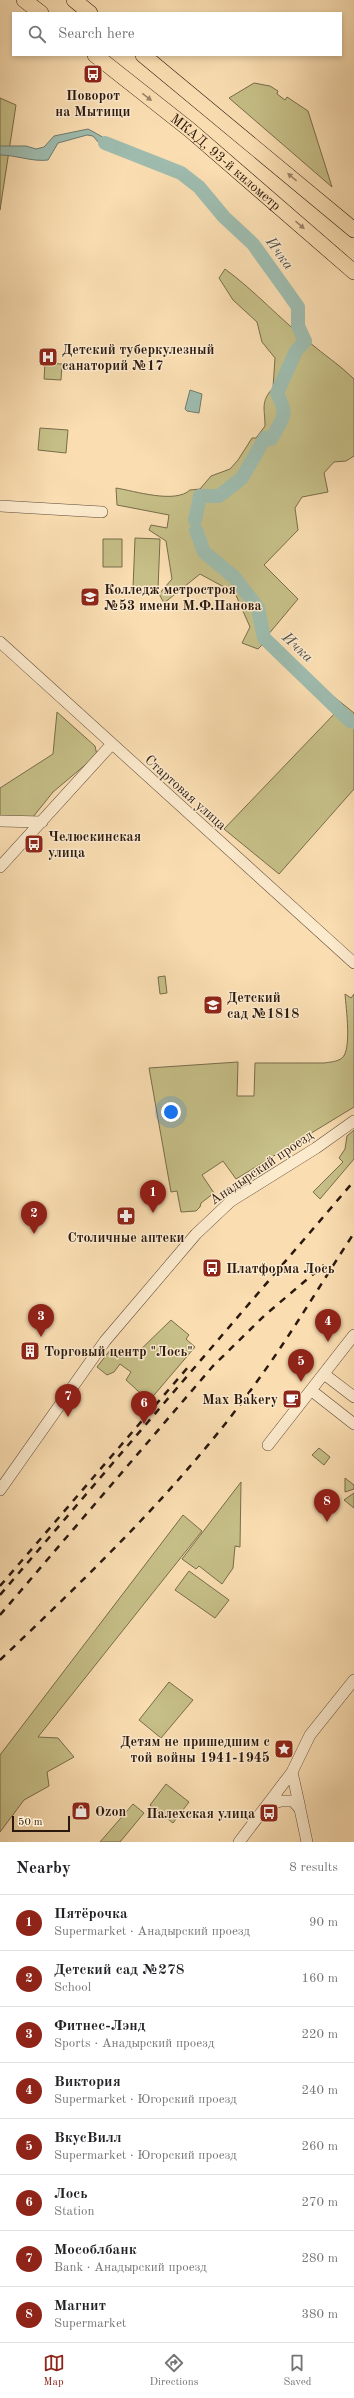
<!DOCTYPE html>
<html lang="en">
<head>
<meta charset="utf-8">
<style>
	body { margin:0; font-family:"Old Standard TT",serif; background:#f6f6f6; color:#202124 }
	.scale { position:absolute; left:12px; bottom:10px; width:58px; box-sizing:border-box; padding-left:4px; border:2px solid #2b1910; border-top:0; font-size:11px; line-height:14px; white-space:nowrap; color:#2b1910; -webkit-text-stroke:3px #fceacd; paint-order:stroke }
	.you { position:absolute; left:171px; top:1112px; width:14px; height:14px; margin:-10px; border:3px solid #fff; border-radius:50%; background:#1a73e8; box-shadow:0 0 0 6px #1a73e833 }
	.badge { display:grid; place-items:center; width:26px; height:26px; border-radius:50%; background:#8f2418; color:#fff; font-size:13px; font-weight:700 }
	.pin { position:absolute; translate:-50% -33px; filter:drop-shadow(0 1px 2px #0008) }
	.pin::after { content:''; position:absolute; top:21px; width:14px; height:12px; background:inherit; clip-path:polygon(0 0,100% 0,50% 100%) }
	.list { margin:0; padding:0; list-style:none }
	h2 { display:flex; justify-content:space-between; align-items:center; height:52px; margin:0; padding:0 16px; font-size:17px }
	h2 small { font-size:13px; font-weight:400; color:#757577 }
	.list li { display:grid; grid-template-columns:26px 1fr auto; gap:12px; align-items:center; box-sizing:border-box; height:56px; padding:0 16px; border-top:1px solid #e0e0e0 }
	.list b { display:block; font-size:15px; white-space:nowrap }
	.list p { margin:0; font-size:13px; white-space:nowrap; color:#757577 }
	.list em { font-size:13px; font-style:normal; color:#757577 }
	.icon { flex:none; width:22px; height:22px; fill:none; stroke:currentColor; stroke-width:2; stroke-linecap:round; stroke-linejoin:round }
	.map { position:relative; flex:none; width:354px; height:1842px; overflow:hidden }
	.search { position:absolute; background:#fff; box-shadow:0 2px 6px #0003; left:12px; right:12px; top:12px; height:44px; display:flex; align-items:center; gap:10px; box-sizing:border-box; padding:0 14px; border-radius:0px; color:#757577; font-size:15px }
	.sheet { height:500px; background:#fff }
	nav { display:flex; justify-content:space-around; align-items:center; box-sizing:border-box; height:56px; border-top:1px solid #e0e0e0; background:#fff; font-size:11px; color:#757577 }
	nav a { display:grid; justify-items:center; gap:2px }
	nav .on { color:#8f2418 }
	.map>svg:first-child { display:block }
	.green { fill:#c6bf87; stroke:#786c4c }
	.water { fill:#9ebcaf; stroke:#707b6f }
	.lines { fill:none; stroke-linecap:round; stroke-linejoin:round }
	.river { stroke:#9ebcaf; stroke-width:14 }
	.minor-casing { stroke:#5f4a38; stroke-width:12 }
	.highway-casing { stroke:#2b1910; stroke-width:16 }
	.minor { stroke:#fceacd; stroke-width:11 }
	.highway { stroke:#fadeb2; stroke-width:15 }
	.rail { stroke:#2b1910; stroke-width:2.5; stroke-dasharray:7 7; stroke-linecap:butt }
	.oneway { fill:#9d8569 }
	.labels { text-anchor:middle; stroke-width:3; stroke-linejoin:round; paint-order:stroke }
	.poi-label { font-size:14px; font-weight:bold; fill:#2b1910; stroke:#fceacd; text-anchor:start }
	.street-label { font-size:14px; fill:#2b1910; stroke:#fceacd }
	.water-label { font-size:15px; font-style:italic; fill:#535248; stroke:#fceacd }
</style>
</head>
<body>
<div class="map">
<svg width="354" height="1842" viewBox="0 0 354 1842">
	<rect width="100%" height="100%" fill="#fadeb2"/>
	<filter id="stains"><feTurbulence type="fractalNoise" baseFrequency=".005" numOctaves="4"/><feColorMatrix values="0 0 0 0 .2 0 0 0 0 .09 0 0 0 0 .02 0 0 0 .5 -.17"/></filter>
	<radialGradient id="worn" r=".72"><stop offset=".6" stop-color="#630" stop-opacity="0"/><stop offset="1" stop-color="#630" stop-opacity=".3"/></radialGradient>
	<path class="green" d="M 254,83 L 270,86 L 278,91 L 277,94 L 285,100 L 287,97 L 308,111 L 332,187 L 229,98 Z
		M 0,98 L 16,105 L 0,210 Z
		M 225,269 C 255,291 280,319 309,342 C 324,355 340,365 354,379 L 354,456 L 346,461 L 334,462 L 324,473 L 328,492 L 302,497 L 295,508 L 298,530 L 264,565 L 298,599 L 267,636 L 323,688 L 354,713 L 354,789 L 279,874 L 224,829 L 338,710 L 266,641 L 258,649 L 242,643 L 250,627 L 235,593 L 200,574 L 164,603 L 159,594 L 172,579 L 166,541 L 149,530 L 151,525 L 167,528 L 169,515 L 117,505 L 116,488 C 135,491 175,504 190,490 L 200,489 L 211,476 L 230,469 L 238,460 L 252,438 L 256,438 L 265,426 C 265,409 260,402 273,388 L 275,358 L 262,342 L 257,322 L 233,300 L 219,278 Z
		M 45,363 L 62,364 L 61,380 L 44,379 Z
		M 40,428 L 68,430 L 66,453 L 38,450 Z
		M 135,538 L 160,539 L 158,589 L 133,588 Z
		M 103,539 L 122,539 L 122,567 L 103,567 Z
		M 57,712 L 95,746 L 97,755 L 53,792 L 33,817 L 0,816 L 0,788 L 53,754 Z
		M 165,976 L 167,993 L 160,994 L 158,977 Z
		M 345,994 L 351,998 L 354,994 L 354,1107 L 236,1179 L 223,1161 L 202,1175 L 214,1193 L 201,1203 L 200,1207 L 196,1211 L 181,1212 L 177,1191 L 171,1192 L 149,1068 L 238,1062 L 237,1096 L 254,1096 L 255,1063 L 324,1063 C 330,1062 337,1062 342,1058 C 352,1050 346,1008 345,994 Z
		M 354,1130 L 354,1159 L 320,1199 L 313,1192 L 343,1162 L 339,1158 L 345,1149 L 347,1136 Z
		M 171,1320 L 189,1335 L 186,1339 L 195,1347 L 149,1401 L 126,1380 L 131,1372 L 120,1364 L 114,1372 L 107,1375 L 97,1367 L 111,1349 L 134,1356 Z
		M 319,1448 L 330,1457 L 324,1465 L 312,1455 Z
		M 345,1478 L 354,1485 L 354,1489 L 345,1492 Z
		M 241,1482 L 240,1547 L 235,1546 L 233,1568 L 222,1584 L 199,1566 L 196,1569 L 182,1559 Z
		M 354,1493 L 354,1508 L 344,1500 Z
		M 183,1515 L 202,1531 L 38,1737 L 58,1738 L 74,1757 L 47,1772 L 49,1786 L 24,1800 L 0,1832 L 0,1755 Z
		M 189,1571 L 229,1600 L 215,1618 L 175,1590 Z
		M 169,1682 L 193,1700 L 161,1738 L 139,1720 Z
		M 166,1784 L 189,1802 L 173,1823 L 150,1805 Z
		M 133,1804 L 144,1813 L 120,1842 L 100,1842 Z"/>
	<path class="water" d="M 88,129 C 100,135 110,142 123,148 L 122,151 L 99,143 L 93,136 L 87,135 L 58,143 L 48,160 C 32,162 16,155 0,155 L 0,146 L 26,146 L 36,149 L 44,147 L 54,136 Z
		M 190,390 L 202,394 L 199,413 L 187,411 L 185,409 Z"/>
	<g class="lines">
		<path class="river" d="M 105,143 L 181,173 L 199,187 L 224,217 L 253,244 L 286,290 L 298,307 L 298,326 L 305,341 L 296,351 L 277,393 C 289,416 283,418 271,439 L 265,438 L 242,478 L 219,496 L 200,496 L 195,520
			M 196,530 L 204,552 L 234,577 L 258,608 L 264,638 L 350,721 L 354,722"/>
		<g class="minor-casing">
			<path id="minor" d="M 0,506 L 102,512
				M 0,642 L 354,963
				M 0,821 L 42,822
				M 0,867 L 111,745
				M 324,1374 L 354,1397
				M 312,1391 L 354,1424
				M 268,1445 L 354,1335
				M 0,1490 L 105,1341 L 196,1234 L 231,1201 L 316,1148 L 354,1121
				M 292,1772 L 300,1808
				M 267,1805 L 281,1801 L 293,1801 L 300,1809 L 307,1842
				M 239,1842 L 292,1772 L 310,1735 L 354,1680"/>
		</g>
		<g class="highway-casing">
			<g id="highway">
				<path d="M 24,0 L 41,13"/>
				<path d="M 74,0 L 90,13"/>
				<path id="s1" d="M 95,55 L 190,130 L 354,272"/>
				<path d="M 143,55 L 354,230"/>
			</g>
		</g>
		<use href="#minor" class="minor"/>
		<use href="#highway" class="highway"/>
		<path class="rail" d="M 0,1586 L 189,1366
			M 0,1595 L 354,1181
			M 0,1615 L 213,1366 L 265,1315 L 324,1265
			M 0,1660 C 89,1575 180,1488 253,1387 C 289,1338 320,1285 354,1233"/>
	</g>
	<defs><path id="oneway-solid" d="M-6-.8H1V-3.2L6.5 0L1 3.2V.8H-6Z"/></defs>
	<g class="oneway">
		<use href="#oneway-solid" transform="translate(147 97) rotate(38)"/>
		<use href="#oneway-solid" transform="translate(292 177) rotate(-140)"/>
		<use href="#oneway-solid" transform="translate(300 225) rotate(41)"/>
	</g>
	<defs>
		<g id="bus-square" transform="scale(1)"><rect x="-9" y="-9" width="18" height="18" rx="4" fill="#8f2418" stroke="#fceacd"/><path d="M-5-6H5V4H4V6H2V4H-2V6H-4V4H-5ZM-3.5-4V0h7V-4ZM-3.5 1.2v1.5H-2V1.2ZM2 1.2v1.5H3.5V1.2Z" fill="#fff"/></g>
		<g id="hospital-square" transform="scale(1)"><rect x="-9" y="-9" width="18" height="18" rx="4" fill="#8f2418" stroke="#fceacd"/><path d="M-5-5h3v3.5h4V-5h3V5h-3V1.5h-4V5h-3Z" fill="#fff"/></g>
		<g id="university-square" transform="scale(1)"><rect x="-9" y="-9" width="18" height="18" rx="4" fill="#8f2418" stroke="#fceacd"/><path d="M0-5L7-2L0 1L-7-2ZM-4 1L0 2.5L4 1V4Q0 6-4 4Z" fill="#fff"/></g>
		<g id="school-square" transform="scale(1)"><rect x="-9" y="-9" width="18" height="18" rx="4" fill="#8f2418" stroke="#fceacd"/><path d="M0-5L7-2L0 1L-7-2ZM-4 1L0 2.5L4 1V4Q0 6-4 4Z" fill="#fff"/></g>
		<g id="pharmacy-square" transform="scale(1)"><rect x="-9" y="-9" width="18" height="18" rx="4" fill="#8f2418" stroke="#fceacd"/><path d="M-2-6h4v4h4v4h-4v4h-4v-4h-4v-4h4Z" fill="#fff"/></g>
		<g id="building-square" transform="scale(1)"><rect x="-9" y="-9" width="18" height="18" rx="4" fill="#8f2418" stroke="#fceacd"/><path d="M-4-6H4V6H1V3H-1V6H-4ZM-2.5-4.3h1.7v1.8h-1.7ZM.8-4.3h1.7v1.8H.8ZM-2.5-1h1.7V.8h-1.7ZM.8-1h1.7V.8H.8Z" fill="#fff"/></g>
		<g id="cafe-square" transform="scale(1)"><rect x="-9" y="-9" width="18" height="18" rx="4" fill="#8f2418" stroke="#fceacd"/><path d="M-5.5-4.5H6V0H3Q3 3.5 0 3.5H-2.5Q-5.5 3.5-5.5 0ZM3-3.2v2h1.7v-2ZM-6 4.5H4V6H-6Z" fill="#fff"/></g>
		<g id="sight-square" transform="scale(1)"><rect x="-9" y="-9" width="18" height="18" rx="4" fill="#8f2418" stroke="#fceacd"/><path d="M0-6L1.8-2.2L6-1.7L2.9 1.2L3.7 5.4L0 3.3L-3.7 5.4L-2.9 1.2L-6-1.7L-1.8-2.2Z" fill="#fff"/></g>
		<g id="shop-square" transform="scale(1)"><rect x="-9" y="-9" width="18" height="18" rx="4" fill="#8f2418" stroke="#fceacd"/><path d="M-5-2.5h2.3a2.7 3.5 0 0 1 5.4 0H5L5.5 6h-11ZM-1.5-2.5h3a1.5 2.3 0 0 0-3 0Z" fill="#fff"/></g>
	</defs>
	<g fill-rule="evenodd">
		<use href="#bus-square" x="93" y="74"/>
		<use href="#hospital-square" x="48" y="357"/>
		<use href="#university-square" x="90" y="597"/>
		<use href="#bus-square" x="34" y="844"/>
		<use href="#school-square" x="213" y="1005"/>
		<use href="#pharmacy-square" x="126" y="1216"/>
		<use href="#bus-square" x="212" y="1268"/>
		<use href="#building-square" x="30" y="1351"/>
		<use href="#cafe-square" x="292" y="1399"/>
		<use href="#sight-square" x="284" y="1749"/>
		<use href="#shop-square" x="81" y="1811"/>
		<use href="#bus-square" x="269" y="1813"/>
	</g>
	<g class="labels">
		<g class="poi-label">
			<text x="93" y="100" text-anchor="middle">Поворот<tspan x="93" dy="16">на Мытищи</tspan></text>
			<text x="62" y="354">Детский туберкулезный<tspan x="62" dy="16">санаторий №17</tspan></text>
			<text x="104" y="594">Колледж метростроя<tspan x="104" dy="16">№53 имени М.Ф.Панова</tspan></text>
			<text x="48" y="841">Челюскинская<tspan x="48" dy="16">улица</tspan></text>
			<text x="227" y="1002">Детский<tspan x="227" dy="16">сад №1818</tspan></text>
			<text x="126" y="1242" text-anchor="middle">Столичные аптеки</text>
			<text x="226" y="1273">Платформа Лось</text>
			<text x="44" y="1356">Торговый центр "Лось"</text>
			<text x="278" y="1404" text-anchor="end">Max Bakery</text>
			<text x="270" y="1746" text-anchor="end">Детям не пришедшим с<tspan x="270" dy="16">той войны 1941-1945</tspan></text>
			<text x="95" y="1816">Ozon</text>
			<text x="255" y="1818" text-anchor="end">Палехская улица</text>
		</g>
		<g class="street-label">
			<text dy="5" stroke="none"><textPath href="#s1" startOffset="169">МКАД, 93-й километр</textPath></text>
			<text transform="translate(186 792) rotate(42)" y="5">Стартовая улица</text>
			<text transform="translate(261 1167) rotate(-34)" y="5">Анадырский проезд</text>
		</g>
		<g class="water-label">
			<text transform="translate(280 253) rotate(54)" y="5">Ичка</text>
			<text transform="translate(298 647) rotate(43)" y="5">Ичка</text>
		</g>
	</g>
	<rect width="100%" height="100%" filter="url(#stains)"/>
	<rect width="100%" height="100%" fill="url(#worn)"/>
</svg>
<div class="scale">50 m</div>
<div class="you"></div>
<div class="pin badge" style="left:153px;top:1213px">1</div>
<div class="pin badge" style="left:34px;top:1234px">2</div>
<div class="pin badge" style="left:41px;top:1337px">3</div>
<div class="pin badge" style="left:328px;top:1342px">4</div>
<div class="pin badge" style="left:301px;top:1382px">5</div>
<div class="pin badge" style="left:144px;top:1424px">6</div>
<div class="pin badge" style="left:68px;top:1417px">7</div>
<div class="pin badge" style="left:327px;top:1522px">8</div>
<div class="search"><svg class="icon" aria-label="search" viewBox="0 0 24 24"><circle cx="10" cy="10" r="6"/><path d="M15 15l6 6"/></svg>Search here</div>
</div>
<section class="sheet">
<h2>Nearby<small>8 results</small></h2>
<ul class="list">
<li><span class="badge">1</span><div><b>Пятёрочка</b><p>Supermarket · Анадырский проезд</p></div><em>90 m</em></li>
<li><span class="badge">2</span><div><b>Детский сад №278</b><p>School</p></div><em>160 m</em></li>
<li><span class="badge">3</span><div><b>Фитнес-Лэнд</b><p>Sports · Анадырский проезд</p></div><em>220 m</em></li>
<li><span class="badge">4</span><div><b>Виктория</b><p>Supermarket · Югорский проезд</p></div><em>240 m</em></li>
<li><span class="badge">5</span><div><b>ВкусВилл</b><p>Supermarket · Югорский проезд</p></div><em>260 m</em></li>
<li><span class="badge">6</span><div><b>Лось</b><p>Station</p></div><em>270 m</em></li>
<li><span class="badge">7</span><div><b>Мособлбанк</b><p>Bank · Анадырский проезд</p></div><em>280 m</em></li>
<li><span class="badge">8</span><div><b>Магнит</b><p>Supermarket</p></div><em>380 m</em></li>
</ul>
</section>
<nav>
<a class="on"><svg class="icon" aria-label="map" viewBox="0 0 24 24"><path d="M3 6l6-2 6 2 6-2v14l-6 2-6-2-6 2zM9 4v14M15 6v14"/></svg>Map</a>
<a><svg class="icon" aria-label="directions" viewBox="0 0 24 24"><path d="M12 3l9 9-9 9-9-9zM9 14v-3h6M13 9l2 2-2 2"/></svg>Directions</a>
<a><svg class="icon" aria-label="saved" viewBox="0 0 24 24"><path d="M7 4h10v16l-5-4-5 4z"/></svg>Saved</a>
</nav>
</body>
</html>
